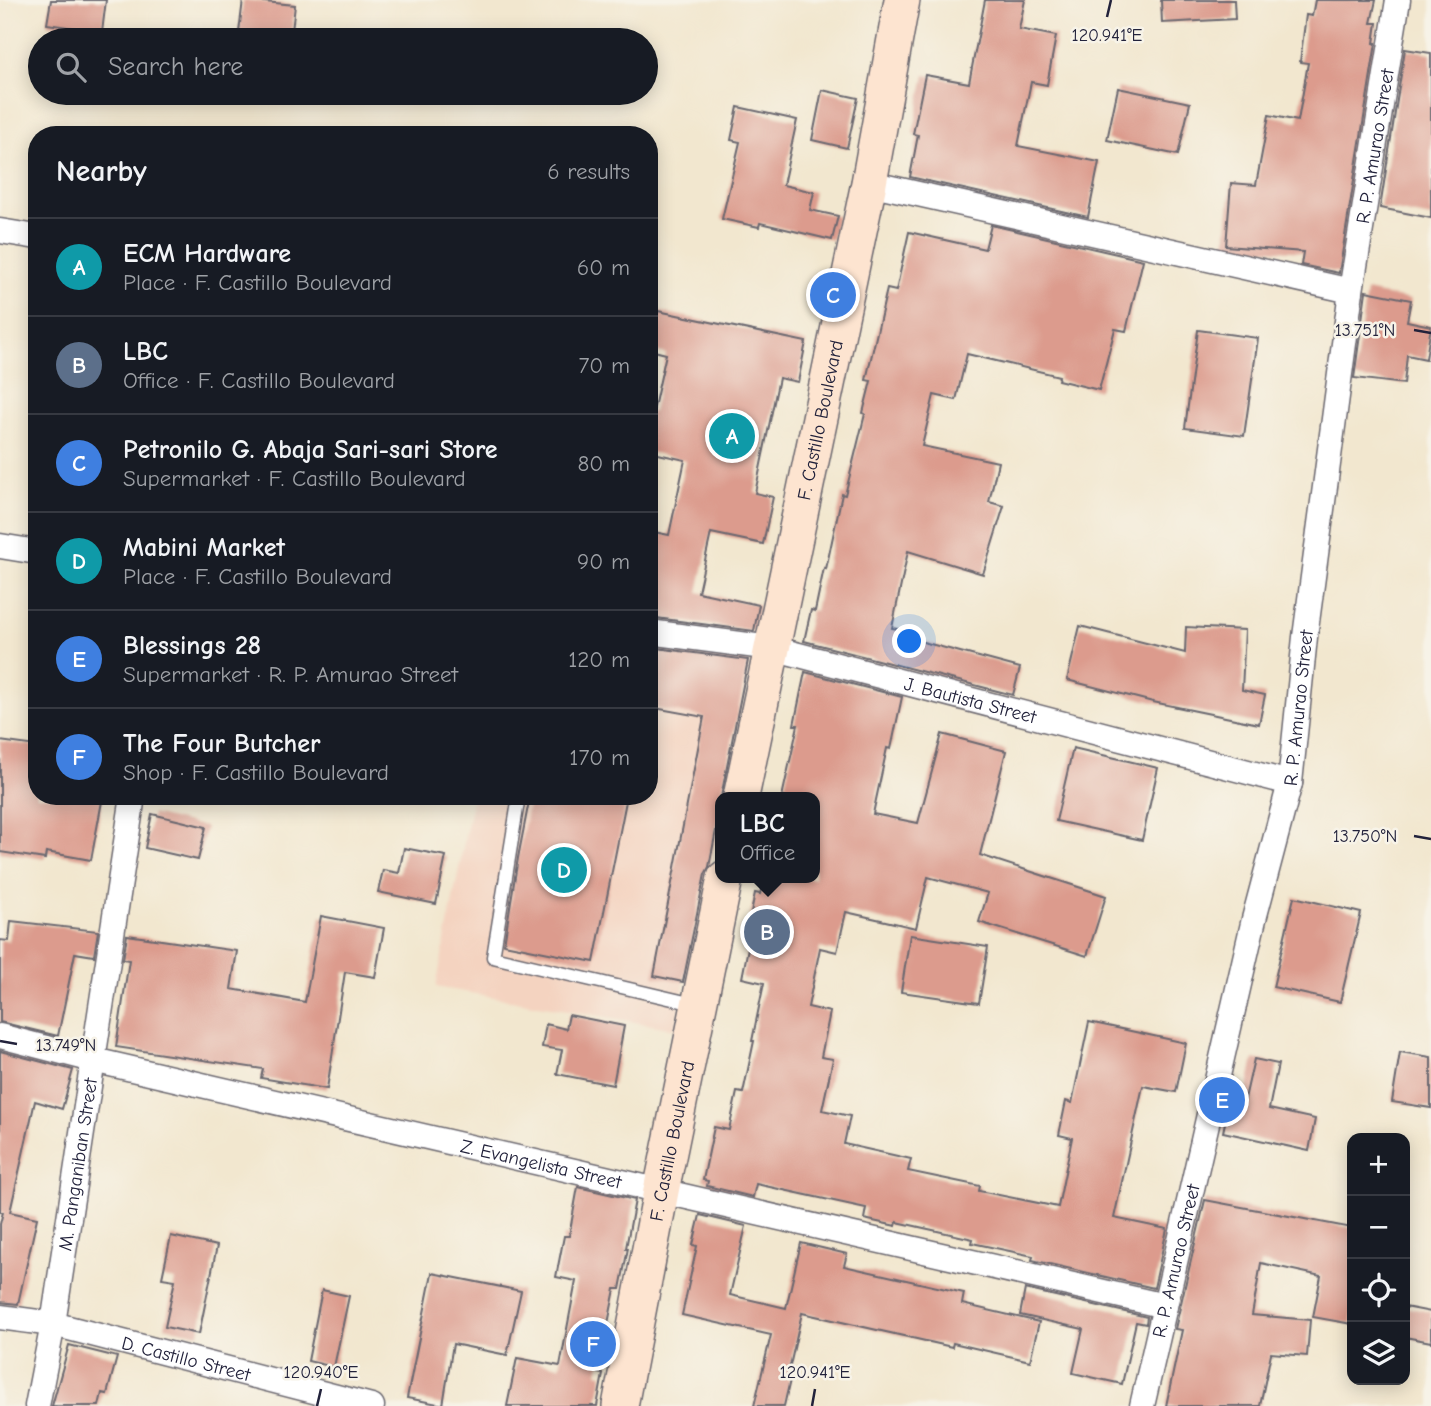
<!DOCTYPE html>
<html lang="en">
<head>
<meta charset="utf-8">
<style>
	body { margin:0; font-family:"Comic Neue",sans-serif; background:#20242c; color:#f1f3f6 }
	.controls { position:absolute; right:21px; bottom:21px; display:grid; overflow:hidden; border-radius:14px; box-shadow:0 4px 18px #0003 }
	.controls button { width:63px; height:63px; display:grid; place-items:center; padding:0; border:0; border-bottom:2px solid #363941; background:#171b24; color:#f1f3f6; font:35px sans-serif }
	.you { position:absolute; left:910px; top:642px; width:24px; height:24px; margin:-18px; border:5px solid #fff; border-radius:50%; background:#1a73e8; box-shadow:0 0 0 10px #1a73e833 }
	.badge { display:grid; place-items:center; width:46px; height:46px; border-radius:50%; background:#2563eb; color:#fff; font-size:23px; font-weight:700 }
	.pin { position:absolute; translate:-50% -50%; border:4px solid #fff; box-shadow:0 2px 7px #0006 }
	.popup { position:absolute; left:715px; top:792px; width:105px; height:91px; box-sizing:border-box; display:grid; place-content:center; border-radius:14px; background:#171b24; filter:drop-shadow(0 2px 5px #0005); font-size:23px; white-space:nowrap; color:#9ea1a6 }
	.popup b { font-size:26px; color:#f1f3f6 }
	.popup::after { content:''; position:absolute; left:50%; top:100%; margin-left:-14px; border:14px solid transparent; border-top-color:#171b24 }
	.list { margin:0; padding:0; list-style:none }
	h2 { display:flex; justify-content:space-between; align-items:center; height:91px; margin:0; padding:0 28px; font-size:30px }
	h2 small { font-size:23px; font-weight:400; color:#9ea1a6 }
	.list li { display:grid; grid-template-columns:46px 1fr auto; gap:21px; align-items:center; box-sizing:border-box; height:98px; padding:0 28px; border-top:2px solid #363941 }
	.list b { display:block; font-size:26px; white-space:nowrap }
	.list p { margin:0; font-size:23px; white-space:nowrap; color:#9ea1a6 }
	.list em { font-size:23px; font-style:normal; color:#9ea1a6 }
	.icon { flex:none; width:38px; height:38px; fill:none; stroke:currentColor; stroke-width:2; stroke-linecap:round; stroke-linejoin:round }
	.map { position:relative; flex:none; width:1431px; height:1406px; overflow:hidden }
	.search { position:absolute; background:#171b24; box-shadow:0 4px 18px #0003; left:28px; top:28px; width:630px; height:77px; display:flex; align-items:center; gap:18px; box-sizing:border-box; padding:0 24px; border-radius:38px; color:#9ea1a6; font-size:26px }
	.panel { position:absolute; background:#171b24; box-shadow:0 4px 18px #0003; left:28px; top:126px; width:630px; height:679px; border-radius:28px }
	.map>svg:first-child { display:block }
	.built { fill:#f4d3c0 }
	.building { fill:#dc9b8d }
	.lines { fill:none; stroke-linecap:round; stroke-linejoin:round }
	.lane-casing { stroke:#6b676f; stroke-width:15 }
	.street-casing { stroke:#6b676f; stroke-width:27 }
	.secondary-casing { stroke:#6b676f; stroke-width:38 }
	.lane { stroke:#fff; stroke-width:12 }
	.street { stroke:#fff; stroke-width:24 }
	.secondary { stroke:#fde4d0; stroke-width:35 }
	.ticks { fill:none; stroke:#22223b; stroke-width:2.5 }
	.labels { text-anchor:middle; stroke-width:5; stroke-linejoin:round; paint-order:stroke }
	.street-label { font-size:19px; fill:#22223b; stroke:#f7f3e8 }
	.ticks-label { font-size:18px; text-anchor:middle; fill:#22223b; stroke:#f7f3e8; stroke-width:5; stroke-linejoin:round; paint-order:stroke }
</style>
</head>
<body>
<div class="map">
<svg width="1431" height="1406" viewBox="0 0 1431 1406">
	<rect width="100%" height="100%" fill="#f7f3e8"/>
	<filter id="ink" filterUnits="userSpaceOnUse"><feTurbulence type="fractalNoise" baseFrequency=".0143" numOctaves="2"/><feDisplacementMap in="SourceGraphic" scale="14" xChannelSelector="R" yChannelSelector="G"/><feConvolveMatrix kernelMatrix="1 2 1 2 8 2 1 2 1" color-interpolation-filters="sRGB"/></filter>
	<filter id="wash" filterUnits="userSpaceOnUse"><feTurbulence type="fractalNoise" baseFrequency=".00686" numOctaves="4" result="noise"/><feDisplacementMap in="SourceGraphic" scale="28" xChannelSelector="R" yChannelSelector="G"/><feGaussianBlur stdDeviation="1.57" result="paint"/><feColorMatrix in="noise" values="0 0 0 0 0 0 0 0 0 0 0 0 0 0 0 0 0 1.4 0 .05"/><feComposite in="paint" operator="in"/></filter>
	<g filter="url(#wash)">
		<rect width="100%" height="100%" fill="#f2e7cf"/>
		<path class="built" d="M 649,650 L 749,664 L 722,797 L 720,797 L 720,808 L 675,1029 L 436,987 L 473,796 L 649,796 Z"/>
		<g id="blocks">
			<path class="building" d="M 51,0 L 106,0 L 102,32 L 47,24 Z
				M 243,0 L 295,5 L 291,40 L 238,40 Z
				M 985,0 L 1025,0 L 1019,29 L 1056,36 L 1047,85 L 1031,82 L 1018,146 L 1099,162 L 1088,217 L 910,177 L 918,135 L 913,134 L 925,75 L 969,83 Z
				M 1161,0 L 1234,0 L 1235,19 L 1162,23 Z
				M 1315,0 L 1376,0 L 1371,23 L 1377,23 L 1374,43 L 1376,43 L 1339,273 L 1301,265 L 1303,252 L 1226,246 L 1231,183 L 1256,185 L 1269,115 L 1298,121 L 1308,63 L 1300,62 L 1306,15 L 1312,16 Z
				M 1405,49 L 1431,53 L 1431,218 L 1380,208 Z
				M 1118,88 L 1190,103 L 1178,155 L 1107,140 Z
				M 822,90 L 858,98 L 847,148 L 812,140 Z
				M 738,107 L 797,120 L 783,185 L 814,192 L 810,210 L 838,216 L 832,240 L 760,223 L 759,227 L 722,219 L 740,142 L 731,140 Z
				M 991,225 L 1143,260 L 1126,331 L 1115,329 L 1099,390 L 1058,380 L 1059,376 L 967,354 L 956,400 L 934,395 L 922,446 L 998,462 L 989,502 L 1004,506 L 983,574 L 908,551 L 892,628 L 920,633 L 919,641 L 1020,668 L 1013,695 L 804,641 L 811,610 L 815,611 L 824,568 L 826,569 L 842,494 L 845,495 L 865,414 L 863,413 L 871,381 L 866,380 L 887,289 L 896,291 L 909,232 L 985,249 Z
				M 1366,291 L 1411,300 L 1407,321 L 1431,326 L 1426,359 L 1407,355 L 1404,384 L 1354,378 Z
				M 658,311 L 806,342 L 798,382 L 779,378 L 755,493 L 773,497 L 763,544 L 711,533 L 698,592 L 759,605 L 754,631 L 649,617 L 649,531 L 669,535 L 685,460 L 649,452 L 649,412 L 653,412 L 666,354 L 650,350 Z
				M 1198,330 L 1258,338 L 1244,436 L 1185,428 Z
				M 1080,626 L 1185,653 L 1186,627 L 1245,630 L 1242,690 L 1265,695 L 1259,724 L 1153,702 L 1067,680 Z
				M 649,647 L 748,660 L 721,797 L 720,797 L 720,810 L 709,867 L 705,874 L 683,982 L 654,976 L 704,717 L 649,707 Z
				M 805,672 L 902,697 L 891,749 L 887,748 L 873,814 L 918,823 L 942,734 L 1006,751 L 980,855 L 1106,896 L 1087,956 L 979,922 L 988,893 L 928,877 L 916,928 L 846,912 L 837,952 L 820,948 L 808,1007 L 830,1012 L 821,1057 L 833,1059 L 822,1110 L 850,1116 L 844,1144 L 911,1159 L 908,1171 L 980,1186 L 979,1191 L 1058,1207 L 1072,1138 L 1059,1135 L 1066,1101 L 1072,1103 L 1089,1022 L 1186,1043 L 1176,1092 L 1143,1086 L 1114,1218 L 1167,1229 L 1154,1288 L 1032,1260 L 1033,1256 L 972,1243 L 973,1239 L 897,1222 L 896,1226 L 864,1219 L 866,1208 L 756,1184 L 753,1197 L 707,1186 L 708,1181 L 703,1180 L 714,1127 L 729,1130 L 737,1092 L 743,1093 L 754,1041 L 752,1041 L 764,983 L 742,978 L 751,933 L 747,932 L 755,893 L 760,894 L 764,878 L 814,878 L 814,797 L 782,797 L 798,725 L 794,725 Z
				M 0,741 L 37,746 L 37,796 L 103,796 L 91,860 L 46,852 L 45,859 L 0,852 Z
				M 1073,748 L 1158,768 L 1142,840 L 1056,821 Z
				M 530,796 L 627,796 L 594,962 L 504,944 L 518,858 Z
				M 152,814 L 206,827 L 198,860 L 145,848 Z
				M 404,848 L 446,856 L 436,904 L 378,892 L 383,870 L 399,873 Z
				M 1294,897 L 1361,913 L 1340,1002 L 1273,987 Z
				M 321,916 L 384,928 L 375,977 L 345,972 L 327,1089 L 261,1078 L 263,1069 L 116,1047 L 129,960 L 123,959 L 127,935 L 237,951 L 231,989 L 305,1002 Z
				M 11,921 L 98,931 L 94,956 L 75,953 L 58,1036 L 0,1022 L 0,940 L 9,941 Z
				M 910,935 L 988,947 L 979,1003 L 901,992 Z
				M 569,1015 L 624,1026 L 613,1085 L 557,1074 L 562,1050 L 542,1047 L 546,1024 L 566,1029 Z
				M 0,1051 L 73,1070 L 62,1109 L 35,1101 L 10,1212 L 37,1218 L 18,1304 L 0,1302 L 0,1224 L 3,1212 L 0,1212 Z
				M 1400,1052 L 1431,1057 L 1431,1108 L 1392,1102 Z
				M 1254,1059 L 1278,1064 L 1269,1109 L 1315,1119 L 1309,1151 L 1223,1132 L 1230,1100 L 1244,1103 Z
				M 578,1187 L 635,1200 L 626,1248 L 628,1248 L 620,1289 L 615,1289 L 598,1373 L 603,1374 L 597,1406 L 507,1406 L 517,1358 L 560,1366 L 576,1281 L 556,1277 L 564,1236 L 569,1236 Z
				M 1205,1200 L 1352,1228 L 1352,1324 L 1313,1317 L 1321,1276 L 1261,1263 L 1252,1315 L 1310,1320 L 1307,1356 L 1271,1353 L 1260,1406 L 1166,1406 L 1182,1330 L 1175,1329 Z
				M 700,1215 L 746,1226 L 730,1295 L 786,1308 L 801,1243 L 847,1254 L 844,1266 L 964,1293 L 962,1304 L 1039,1322 L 1030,1361 L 953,1343 L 952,1347 L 802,1313 L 787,1379 L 790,1380 L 784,1406 L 754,1406 L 771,1335 L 682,1315 L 697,1246 L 693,1245 Z
				M 171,1236 L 217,1246 L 199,1334 L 165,1327 L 175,1280 L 162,1278 Z
				M 432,1273 L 521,1291 L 507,1355 L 453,1344 L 443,1405 L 407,1398 Z
				M 1025,1289 L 1147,1317 L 1146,1324 L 1136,1322 L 1122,1384 L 1073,1373 L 1083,1329 L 1020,1315 Z
				M 322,1290 L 349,1296 L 334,1367 L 308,1361 Z
				M 1405,1307 L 1431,1312 L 1431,1342 L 1405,1337 Z
				M 69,1345 L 117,1357 L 107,1394 L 102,1393 L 99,1406 L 52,1406 Z"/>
		</g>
	</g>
	<g filter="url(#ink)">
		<use href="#blocks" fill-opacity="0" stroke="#6b676f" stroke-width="2"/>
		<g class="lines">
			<g class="lane-casing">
				<path id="lane" d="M 519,796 L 493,957 L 698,1005"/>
			</g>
			<g class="street-casing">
				<g id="street">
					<path d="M 869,183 L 1351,291"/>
					<path d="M 0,231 L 37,237"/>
					<path d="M 0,546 L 37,552"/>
					<path id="s1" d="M 649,632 L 772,648 L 1290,783"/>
					<path id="s2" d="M 0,1036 L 93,1060 L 661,1191 L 1165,1306"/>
					<path id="s3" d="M 0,1317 L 53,1324 L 372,1406"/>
					<path id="s4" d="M 37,1406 L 53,1324 L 133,796"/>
					<path id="s5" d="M 1142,1406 L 1254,919 L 1290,783 L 1305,637 L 1351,291 L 1398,0"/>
				</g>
			</g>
			<g class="secondary-casing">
				<g id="secondary">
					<path id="s6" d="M 741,797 L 869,183 L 902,0"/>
					<path id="s7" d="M 620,1406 L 661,1191 L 725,878"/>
				</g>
			</g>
			<use href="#lane" class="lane"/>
			<use href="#street" class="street"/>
			<use href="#secondary" class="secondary"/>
		</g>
	</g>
	<path class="ticks" d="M 1107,17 L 1111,0M 1414,330 L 1431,333M 1414,836 L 1431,839M 0,1041 L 17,1044M 317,1406 L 321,1389M 812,1406 L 815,1389"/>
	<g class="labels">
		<g class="street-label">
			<text dy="7" stroke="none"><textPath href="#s5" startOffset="1283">R. P. Amurao Street</textPath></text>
			<text dy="7" stroke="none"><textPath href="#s6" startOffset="385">F. Castillo Boulevard</textPath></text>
			<text dy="7" stroke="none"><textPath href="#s1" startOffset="329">J. Bautista Street</textPath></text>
			<text dy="7" stroke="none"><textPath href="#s5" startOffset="716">R. P. Amurao Street</textPath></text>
			<text dy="7" stroke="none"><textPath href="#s7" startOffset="270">F. Castillo Boulevard</textPath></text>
			<text dy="7" stroke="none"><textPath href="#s4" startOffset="245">M. Panganiban Street</textPath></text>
			<text dy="7" stroke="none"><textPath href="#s2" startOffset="556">Z. Evangelista Street</textPath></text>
			<text dy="7" stroke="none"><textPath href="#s5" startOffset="149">R. P. Amurao Street</textPath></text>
			<text dy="7" stroke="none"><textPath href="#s3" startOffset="191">D. Castillo Street</textPath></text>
		</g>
	</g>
	<g class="ticks-label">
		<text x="1107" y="41">120.941°E</text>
		<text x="1365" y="336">13.751°N</text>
		<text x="1365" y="842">13.750°N</text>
		<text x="66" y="1051">13.749°N</text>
		<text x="321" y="1378">120.940°E</text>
		<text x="815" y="1378">120.941°E</text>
	</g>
</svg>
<div class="controls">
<button>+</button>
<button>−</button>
<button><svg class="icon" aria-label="locate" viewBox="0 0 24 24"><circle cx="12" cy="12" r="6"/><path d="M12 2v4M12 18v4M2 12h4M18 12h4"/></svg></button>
<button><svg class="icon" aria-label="layers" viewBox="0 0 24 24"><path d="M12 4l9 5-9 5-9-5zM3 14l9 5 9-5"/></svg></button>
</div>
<div class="you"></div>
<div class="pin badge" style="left:732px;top:436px;background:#0f9aa8">A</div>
<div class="pin badge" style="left:767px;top:932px;background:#5c6f8a">B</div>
<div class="popup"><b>LBC</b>Office</div>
<div class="pin badge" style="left:833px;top:295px;background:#3f7fe0">C</div>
<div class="pin badge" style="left:564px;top:870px;background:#0f9aa8">D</div>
<div class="pin badge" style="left:1222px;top:1100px;background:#3f7fe0">E</div>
<div class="pin badge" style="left:593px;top:1344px;background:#3f7fe0">F</div>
<div class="search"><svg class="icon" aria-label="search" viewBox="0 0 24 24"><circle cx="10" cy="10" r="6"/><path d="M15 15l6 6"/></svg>Search here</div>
<section class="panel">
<h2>Nearby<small>6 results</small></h2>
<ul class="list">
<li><span class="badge" style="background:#0f9aa8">A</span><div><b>ECM Hardware</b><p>Place · F. Castillo Boulevard</p></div><em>60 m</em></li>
<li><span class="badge" style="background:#5c6f8a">B</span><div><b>LBC</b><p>Office · F. Castillo Boulevard</p></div><em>70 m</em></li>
<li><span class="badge" style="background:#3f7fe0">C</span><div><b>Petronilo G. Abaja Sari-sari Store</b><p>Supermarket · F. Castillo Boulevard</p></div><em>80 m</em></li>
<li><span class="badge" style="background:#0f9aa8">D</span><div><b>Mabini Market</b><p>Place · F. Castillo Boulevard</p></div><em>90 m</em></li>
<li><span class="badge" style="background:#3f7fe0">E</span><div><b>Blessings 28</b><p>Supermarket · R. P. Amurao Street</p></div><em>120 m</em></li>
<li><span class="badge" style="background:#3f7fe0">F</span><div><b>The Four Butcher</b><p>Shop · F. Castillo Boulevard</p></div><em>170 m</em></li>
</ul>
</section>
</div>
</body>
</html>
